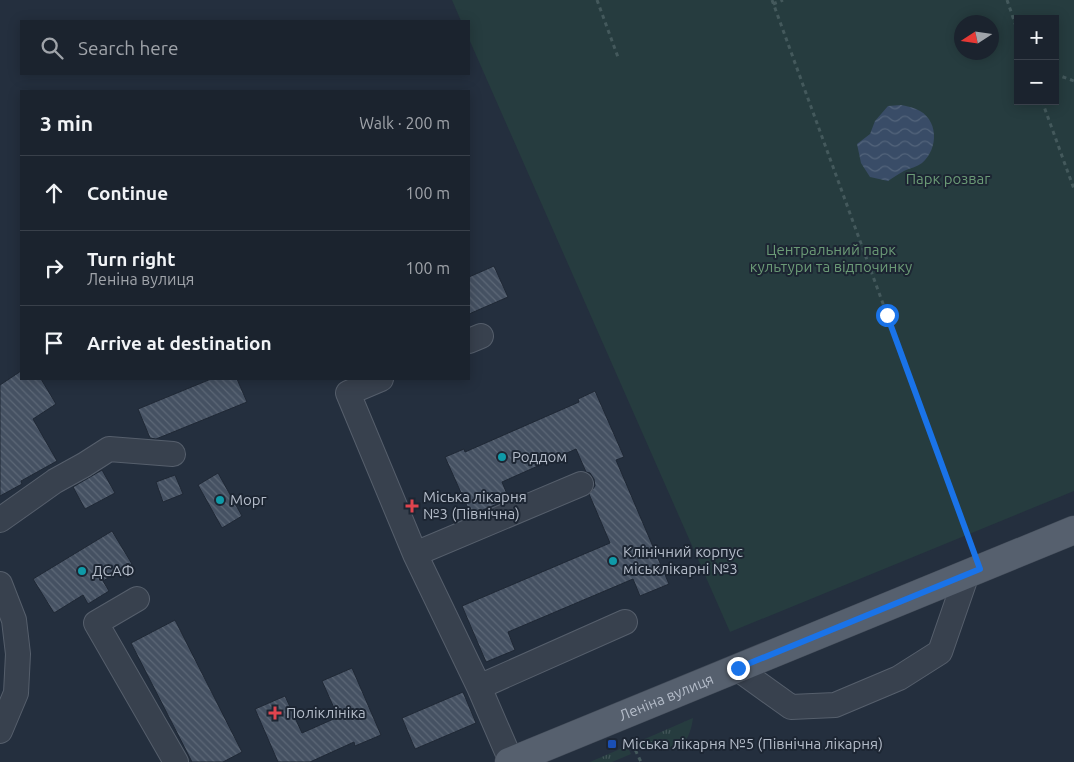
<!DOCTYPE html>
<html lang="en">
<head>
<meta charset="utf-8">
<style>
	body { margin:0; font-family:Ubuntu,sans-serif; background:#242b36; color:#f1f3f6 }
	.controls { position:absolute; right:15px; top:15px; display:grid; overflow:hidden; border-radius:0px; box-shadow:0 2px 12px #0003 }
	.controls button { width:45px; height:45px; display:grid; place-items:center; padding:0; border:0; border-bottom:1px solid #39404a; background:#1b232e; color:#f1f3f6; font:25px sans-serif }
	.compass { position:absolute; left:954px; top:15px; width:45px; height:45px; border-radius:50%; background:#1b232e; box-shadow:0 2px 12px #0003; rotate:258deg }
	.stop { position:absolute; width:15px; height:15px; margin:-11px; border:4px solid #1a73e8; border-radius:50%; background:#fff }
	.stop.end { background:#1a73e8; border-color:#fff; box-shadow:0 1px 5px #0008 }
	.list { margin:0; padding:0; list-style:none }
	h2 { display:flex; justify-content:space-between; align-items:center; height:65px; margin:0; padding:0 20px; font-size:21px }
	h2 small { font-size:16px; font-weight:400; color:#a0a4aa }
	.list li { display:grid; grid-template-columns:32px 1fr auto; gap:15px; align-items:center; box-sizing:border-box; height:75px; padding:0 20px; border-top:1px solid #39404a }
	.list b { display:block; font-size:19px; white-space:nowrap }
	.list p { margin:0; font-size:16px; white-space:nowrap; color:#a0a4aa }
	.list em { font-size:16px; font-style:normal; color:#a0a4aa }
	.icon { flex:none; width:28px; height:28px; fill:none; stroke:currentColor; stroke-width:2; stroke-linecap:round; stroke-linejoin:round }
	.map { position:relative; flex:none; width:1074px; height:762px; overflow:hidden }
	.search { position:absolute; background:#1b232e; box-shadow:0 2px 12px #0003; left:20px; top:20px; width:450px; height:55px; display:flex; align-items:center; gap:12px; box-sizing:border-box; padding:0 18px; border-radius:0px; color:#a0a4aa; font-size:19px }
	.panel { position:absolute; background:#1b232e; box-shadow:0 2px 12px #0003; left:20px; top:90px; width:450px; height:290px; border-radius:0px }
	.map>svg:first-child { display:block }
	.grass { fill:url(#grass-tufts) }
	.park { fill:#263c3f; fill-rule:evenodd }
	.water { fill:url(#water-waves) }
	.building { fill:url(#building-back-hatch); stroke:#1f2835 }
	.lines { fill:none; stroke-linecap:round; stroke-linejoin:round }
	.minor-casing { stroke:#565f6c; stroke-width:26 }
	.major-casing { stroke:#414a57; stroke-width:29 }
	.path { stroke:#44595c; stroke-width:3; stroke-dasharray:4 4; stroke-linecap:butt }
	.minor { stroke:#38414e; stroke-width:24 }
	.major { stroke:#56606e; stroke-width:28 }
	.route { stroke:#1a73e8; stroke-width:6 }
	.culture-dot { fill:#0f9aa8; stroke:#1d2633; stroke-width:2 }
	.health-dot { fill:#e0444e; stroke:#1d2633; stroke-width:2 }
	.transit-dot { fill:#1a4fb4; stroke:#1d2633; stroke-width:2 }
	.labels { text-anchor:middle; stroke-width:4; stroke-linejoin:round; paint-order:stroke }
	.park-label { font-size:15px; fill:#6b9a76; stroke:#1d2633 }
	.poi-label { font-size:15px; fill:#b4bcc9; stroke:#1d2633; text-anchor:start }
	.street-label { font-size:15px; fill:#b4bcc9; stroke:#1d2633 }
</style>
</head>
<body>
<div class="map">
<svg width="1074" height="762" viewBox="0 0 1074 762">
	<defs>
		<pattern id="grass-tufts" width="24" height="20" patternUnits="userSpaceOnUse" patternTransform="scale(1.25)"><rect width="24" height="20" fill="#263c3f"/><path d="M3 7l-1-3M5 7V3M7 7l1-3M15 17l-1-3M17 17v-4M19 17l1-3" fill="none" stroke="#435659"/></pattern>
		<pattern id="water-waves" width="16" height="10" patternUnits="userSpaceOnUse" patternTransform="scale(1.25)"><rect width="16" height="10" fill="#394c67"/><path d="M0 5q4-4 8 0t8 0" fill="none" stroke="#53647b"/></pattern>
		<pattern id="building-back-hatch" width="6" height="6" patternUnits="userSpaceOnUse" patternTransform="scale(1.25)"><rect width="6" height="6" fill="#455162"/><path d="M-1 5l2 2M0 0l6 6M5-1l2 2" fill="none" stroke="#5d6877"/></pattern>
	</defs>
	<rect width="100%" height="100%" fill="#242f3e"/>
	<path class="grass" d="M 693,718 C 687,758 670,744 641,750 L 638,742 Z
		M 627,746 L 631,754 L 612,762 L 590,762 Z"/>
	<path class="park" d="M 452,0 L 1074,0 L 1074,491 L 730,632 L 469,39 L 469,21 L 461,21 ZM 1018,19 L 1055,19 L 1055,101 L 1018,101 ZM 962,22 L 992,22 L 992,52 L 962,52 Z"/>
	<path class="water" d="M 901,105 C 906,106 912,107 916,109 C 939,118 939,149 922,163 C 917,167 910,168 904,171 C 898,174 893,178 888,181 L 870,177 L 861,163 L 857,144 L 870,134 L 875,121 L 888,106 Z"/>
	<path class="building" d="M 494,266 L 508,297 L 469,314 L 469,277 Z
		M 21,371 L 21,379 L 41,379 L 56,404 L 33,419 L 57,461 L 21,481 L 22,484 L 0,496 L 0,385 Z
		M 211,379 L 237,379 L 247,402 L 156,439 L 150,438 L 138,409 Z
		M 595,391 L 624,457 L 616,460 L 669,584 L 640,596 L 633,579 L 508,632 L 515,650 L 486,662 L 462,606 L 610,543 L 589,494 L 595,486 L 594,479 L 590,473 L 586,472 L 576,449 L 502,482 L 509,499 L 471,515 L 445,457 L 464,449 L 465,452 L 579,402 L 578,399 Z
		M 102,470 L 115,493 L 85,509 L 73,487 Z
		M 218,473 L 242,516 L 222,528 L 198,485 Z
		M 175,475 L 183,494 L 163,502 L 156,482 Z
		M 112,531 L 132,564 L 103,581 L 109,591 L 88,604 L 83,595 L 54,613 L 33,579 Z
		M 175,620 L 242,752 L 223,762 L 192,762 L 131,643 Z
		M 352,668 L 381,735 L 355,746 L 354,742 L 310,762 L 278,762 L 255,709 L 285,696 L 302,733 L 338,717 L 322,681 Z
		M 463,692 L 476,723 L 415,749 L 402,718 Z"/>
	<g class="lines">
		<g class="minor-casing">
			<path id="minor" d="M 469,341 L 481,336
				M 381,379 L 348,393 L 415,554
				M 0,520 L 55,481 L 84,465 L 109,449 L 173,454
				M 0,584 L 14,620 L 18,654 L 16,693 L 0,731
				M 137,599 L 96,623 L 176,762
				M 738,669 L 791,707 L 835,705 L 899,678 L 940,652 L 967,574
				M 479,687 L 415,554 L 581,484
				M 511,761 L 479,687 L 625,622"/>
		</g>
		<g class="major-casing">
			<g id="major">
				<path id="s1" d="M 509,762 L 1074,530"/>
			</g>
		</g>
		<path class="path" d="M 597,0 L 619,60
			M 772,0 L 973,550
			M 1007,0 L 1018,32
			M 773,4 L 783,0
			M 1055,74 L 1074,81
			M 1042,101 L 1074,189
			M 632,743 L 641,762"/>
		<use href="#minor" class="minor"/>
		<use href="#major" class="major"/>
	</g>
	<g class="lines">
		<path class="route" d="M 738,668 L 980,569 L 887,315"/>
	</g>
	<g class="culture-dot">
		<circle cx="502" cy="457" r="5"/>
		<circle cx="220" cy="500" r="5"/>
		<circle cx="613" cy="561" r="5"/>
		<circle cx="82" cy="571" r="5"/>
	</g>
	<g class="health-dot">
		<path d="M409.5 498.5h5v5h5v5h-5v5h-5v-5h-5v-5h5z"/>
		<path d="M272.5 705.5h5v5h5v5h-5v5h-5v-5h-5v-5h5z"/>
	</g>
	<rect class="transit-dot" x="607" y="739" width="10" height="10" rx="2.5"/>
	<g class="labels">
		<g class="park-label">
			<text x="948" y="184">Парк розваг</text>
			<text x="831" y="255">Центральний парк<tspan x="831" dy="17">культури та відпочинку</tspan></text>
		</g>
		<g class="poi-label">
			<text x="512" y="462">Роддом</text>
			<text x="423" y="502">Міська лікарня<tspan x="423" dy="17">№3 (Північна)</tspan></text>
			<text x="230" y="505">Морг</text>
			<text x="623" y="557">Клінічний корпус<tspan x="623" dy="17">міськлікарні №3</tspan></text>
			<text x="92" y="576">ДСАФ</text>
			<text x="286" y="718">Поліклініка</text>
			<text x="622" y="749">Міська лікарня №5 (Північна лікарня)</text>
		</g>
		<g class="street-label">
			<text dy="5" stroke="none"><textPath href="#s1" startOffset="170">Леніна вулиця</textPath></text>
		</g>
	</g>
</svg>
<div class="controls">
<button>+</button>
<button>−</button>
</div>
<svg class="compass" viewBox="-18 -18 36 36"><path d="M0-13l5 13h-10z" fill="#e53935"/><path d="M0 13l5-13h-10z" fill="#a0a4aa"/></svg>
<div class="stop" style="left:887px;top:315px"></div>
<div class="stop end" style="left:738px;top:668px"></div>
<div class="search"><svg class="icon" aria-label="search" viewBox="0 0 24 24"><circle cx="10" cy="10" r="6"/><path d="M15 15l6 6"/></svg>Search here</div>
<section class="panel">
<h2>3 min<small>Walk · 200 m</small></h2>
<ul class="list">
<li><svg class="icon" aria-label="ahead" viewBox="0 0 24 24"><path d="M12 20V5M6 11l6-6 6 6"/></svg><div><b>Continue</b></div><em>100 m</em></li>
<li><svg class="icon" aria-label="right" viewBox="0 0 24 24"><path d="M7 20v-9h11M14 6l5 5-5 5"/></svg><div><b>Turn right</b><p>Леніна вулиця</p></div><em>100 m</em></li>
<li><svg class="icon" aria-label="arrive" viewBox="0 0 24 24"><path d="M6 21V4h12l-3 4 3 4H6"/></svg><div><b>Arrive at destination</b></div></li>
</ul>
</section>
</div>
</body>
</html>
